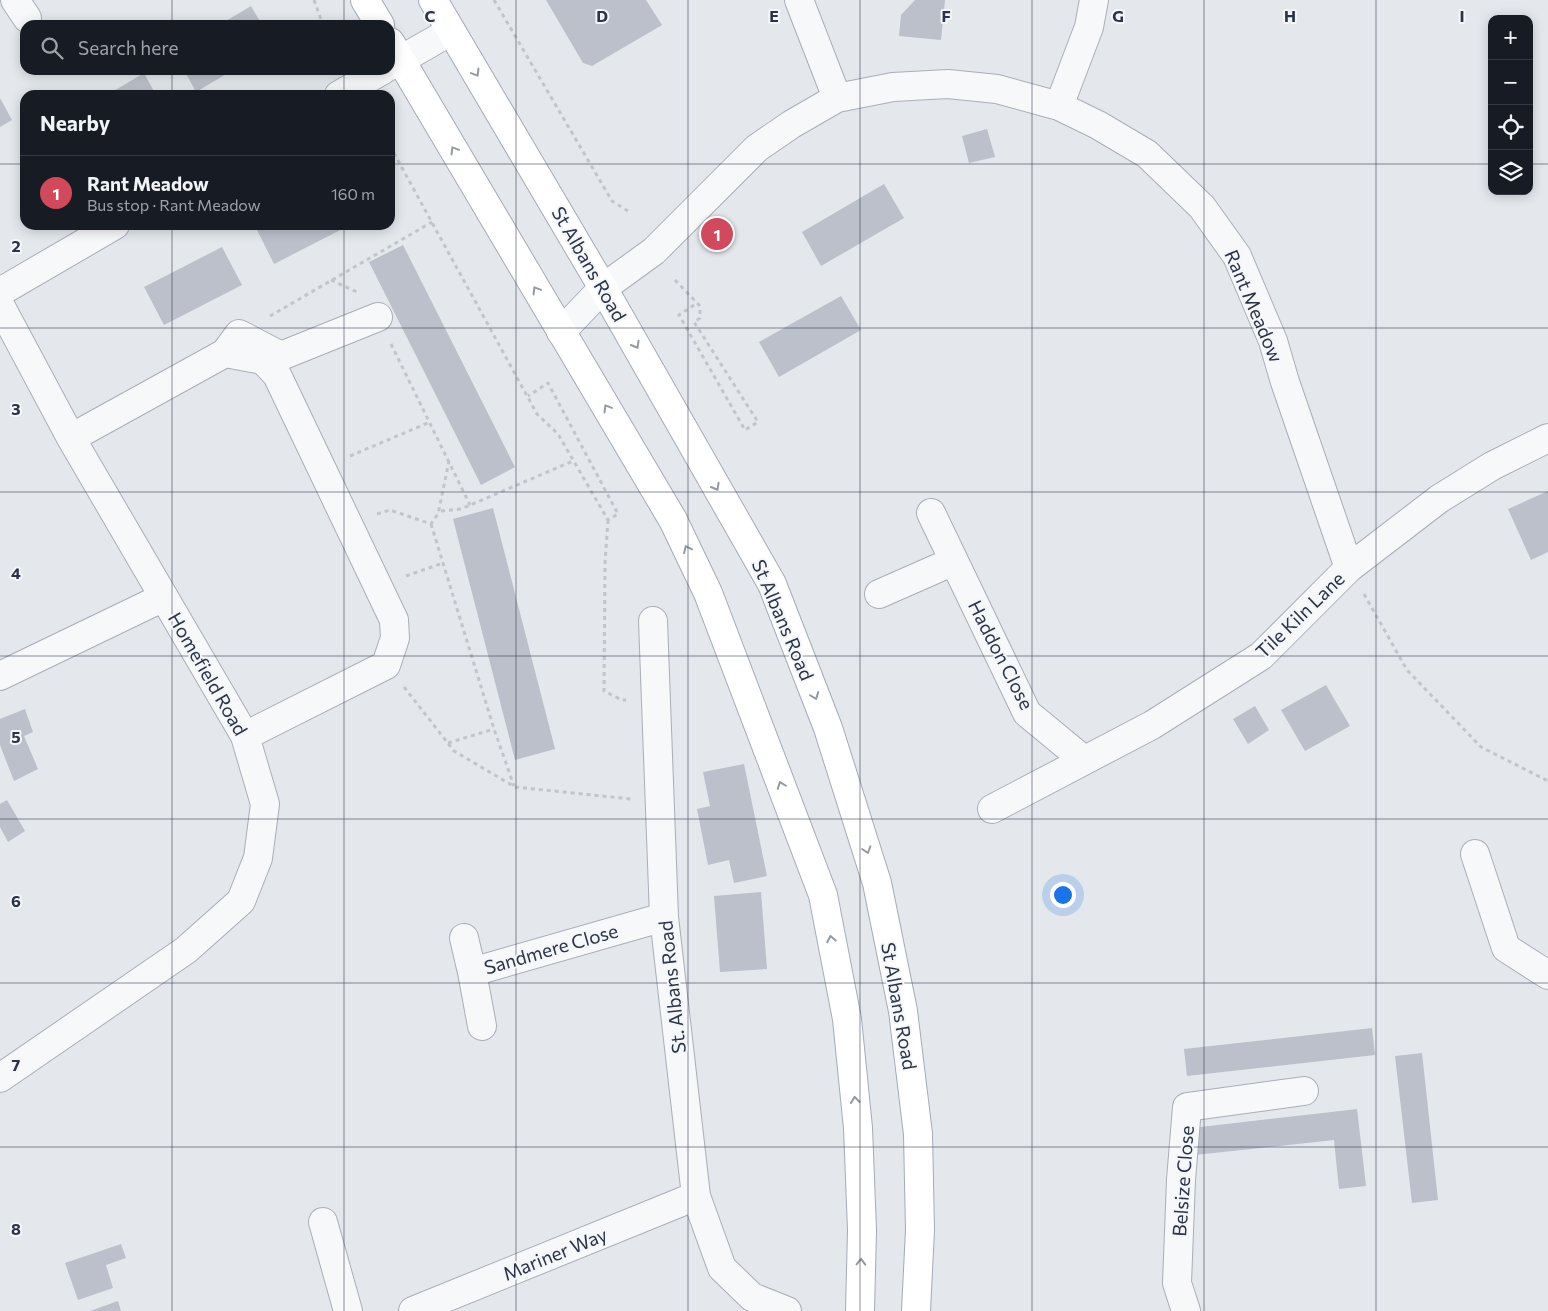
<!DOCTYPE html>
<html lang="en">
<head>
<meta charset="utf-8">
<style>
	body { margin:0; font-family:Commissioner,sans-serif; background:#242831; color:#f1f3f6 }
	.controls { position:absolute; right:15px; top:15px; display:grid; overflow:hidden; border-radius:10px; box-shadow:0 2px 12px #0003 }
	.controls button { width:45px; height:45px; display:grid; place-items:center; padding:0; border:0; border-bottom:1px solid #363941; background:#171b24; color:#f1f3f6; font:25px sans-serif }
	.you { position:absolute; left:1062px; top:894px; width:18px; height:18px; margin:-12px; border:4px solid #fff; border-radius:50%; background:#1a73e8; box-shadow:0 0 0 8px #1a73e833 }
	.badge { display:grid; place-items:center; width:32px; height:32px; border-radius:50%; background:#d1495b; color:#fff; font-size:16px; font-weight:700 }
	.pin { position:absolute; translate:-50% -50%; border:2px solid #fff; box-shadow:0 1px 5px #0006 }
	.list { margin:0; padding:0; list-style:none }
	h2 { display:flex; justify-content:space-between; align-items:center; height:65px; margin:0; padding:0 20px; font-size:21px }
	h2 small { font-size:16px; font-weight:400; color:#9ea1a6 }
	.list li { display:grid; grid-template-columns:32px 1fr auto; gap:15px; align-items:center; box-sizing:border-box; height:75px; padding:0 20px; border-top:1px solid #363941 }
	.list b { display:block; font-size:19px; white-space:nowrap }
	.list p { margin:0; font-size:16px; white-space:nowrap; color:#9ea1a6 }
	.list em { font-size:16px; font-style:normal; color:#9ea1a6 }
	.icon { flex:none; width:28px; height:28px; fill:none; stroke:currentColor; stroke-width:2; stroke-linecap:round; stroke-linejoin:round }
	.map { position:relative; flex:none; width:1548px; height:1311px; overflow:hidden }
	.search { position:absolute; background:#171b24; box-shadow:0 2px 12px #0003; left:20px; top:20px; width:375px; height:55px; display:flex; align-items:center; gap:12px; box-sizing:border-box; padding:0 18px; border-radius:15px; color:#9ea1a6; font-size:19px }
	.panel { position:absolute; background:#171b24; box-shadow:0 2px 12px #0003; left:20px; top:90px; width:375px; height:140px; border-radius:15px }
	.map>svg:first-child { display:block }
	.building { fill:#bbc0ca }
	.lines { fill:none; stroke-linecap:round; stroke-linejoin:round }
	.minor-casing { stroke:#a9aeb7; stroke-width:30 }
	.major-casing { stroke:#a3abb8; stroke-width:30 }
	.path { stroke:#c2c5cb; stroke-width:3; stroke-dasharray:4 4; stroke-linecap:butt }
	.minor { stroke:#f7f8fa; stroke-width:28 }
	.major { stroke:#fff; stroke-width:28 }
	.oneway { stroke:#959aa2 }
	.grid { fill:none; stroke:#2b3445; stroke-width:1; stroke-opacity:0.55 }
	.labels { text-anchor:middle; stroke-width:4; stroke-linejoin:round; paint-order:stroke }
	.street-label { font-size:19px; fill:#2b3445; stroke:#f4f6f9 }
	.grid-label { font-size:16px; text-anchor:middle; font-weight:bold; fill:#2b3445; stroke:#f4f6f9; stroke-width:4; stroke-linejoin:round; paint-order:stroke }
</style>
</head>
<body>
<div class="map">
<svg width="1548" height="1311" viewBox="0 0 1548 1311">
	<rect width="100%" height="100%" fill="#e4e7ec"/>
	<path class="building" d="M 546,0 L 646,0 L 662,25 L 592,66 L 583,63 Z
		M 915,0 L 945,0 L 941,40 L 899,36 L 901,15 Z
		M 251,6 L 262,25 L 219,25 Z
		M 184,70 L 233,70 L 196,92 Z
		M 144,73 L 156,95 L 107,95 Z
		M 0,98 L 12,120 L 0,127 Z
		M 987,129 L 995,157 L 969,163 L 962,136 Z
		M 884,184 L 904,218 L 821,266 L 802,232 Z
		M 261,225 L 350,225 L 274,264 L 256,228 Z
		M 403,245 L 515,467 L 481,485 L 369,262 Z
		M 222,247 L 242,285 L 164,325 L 144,287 Z
		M 841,296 L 861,330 L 779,377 L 759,342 Z
		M 1548,491 L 1548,552 L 1531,560 L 1508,509 Z
		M 493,508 L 555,749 L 515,760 L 453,519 Z
		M 1326,685 L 1350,726 L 1305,751 L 1281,710 Z
		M 1255,706 L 1269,730 L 1248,744 L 1233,719 Z
		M 25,709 L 33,732 L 24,736 L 38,769 L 14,781 L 0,745 L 0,719 Z
		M 744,764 L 767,876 L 734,883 L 729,860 L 708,865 L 697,809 L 710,806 L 703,772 Z
		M 7,800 L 25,831 L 8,842 L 0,827 L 0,804 Z
		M 761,892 L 767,969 L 720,972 L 714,896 Z
		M 1372,1028 L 1375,1055 L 1187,1076 L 1184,1049 Z
		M 1422,1053 L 1438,1200 L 1412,1203 L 1395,1056 Z
		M 1357,1109 L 1366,1186 L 1339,1189 L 1334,1140 L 1195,1155 L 1192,1128 Z
		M 121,1244 L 126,1258 L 106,1265 L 113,1288 L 78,1300 L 65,1263 Z
		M 118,1301 L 121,1311 L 90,1311 Z"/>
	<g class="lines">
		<g class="minor-casing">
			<path id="minor" d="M 15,0 L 27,18
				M 799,0 L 837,98
				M 390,66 L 451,31
				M 339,95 L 383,70
				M 1059,106 L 1089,27 L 1094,0
				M 0,292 L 115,225
				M 0,305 L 71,438 L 245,736 L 265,804 L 258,858 L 241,901 L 186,950 L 0,1078
				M 561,332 L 603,288 L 654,251 L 757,148 L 792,124 L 837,98 L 893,87 L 948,84 L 997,89 L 1059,106 L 1098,125 L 1147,154 L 1202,207 L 1237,256 L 1273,341 L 1285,382 L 1349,568
				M 225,353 L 239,334 L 281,356 L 378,317
				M 71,438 L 225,353 L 263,360 L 277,375 L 394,620 L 395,638 L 386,665 L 245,736
				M 931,513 L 1027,713 L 1084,760
				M 879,594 L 954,561
				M 653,621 L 664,917 L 696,1196 L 722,1268 L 752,1297 L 787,1311
				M 0,676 L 164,597
				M 992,809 L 1152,725 L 1261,656 L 1349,568 L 1439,499 L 1492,466 L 1548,438
				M 1475,854 L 1506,948 L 1548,975
				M 464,938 L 472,972 L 664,917
				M 472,972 L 482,1026
				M 323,1222 L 348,1311
				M 413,1311 L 696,1196
				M 1186,1311 L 1177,1283 L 1181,1180 L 1187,1107 L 1304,1091"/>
		</g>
		<g class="major-casing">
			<path id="major" d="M 365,0 L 380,25
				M 433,0 L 603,288 L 772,584 L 828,728 L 877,883 L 903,1011 L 918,1134 L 920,1230 L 916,1311
				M 390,42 L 673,520 L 708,593 L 823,895 L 847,1019 L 858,1128 L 862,1230 L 860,1311"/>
		</g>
		<path class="path" d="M 314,0 L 323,25
			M 494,0 L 612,201 L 631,213
			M 390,146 L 537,414 L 558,434 L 608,520 L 618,514 L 548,383 L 528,396
			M 331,280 L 357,292
			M 675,280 L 697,303 L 700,306 L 700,318 L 694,322 L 758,422 L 745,430 L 679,315 L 697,303
			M 270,316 L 432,222
			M 391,344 L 470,505
			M 350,456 L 430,422
			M 441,511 L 461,509 L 573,461
			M 377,514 L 390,510 L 431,524 L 438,514 L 449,461
			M 608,520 L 605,563 L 604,691 L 622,700 L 626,700
			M 431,524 L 494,729 L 514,786
			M 406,576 L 443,563
			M 1364,594 L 1407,670 L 1481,747 L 1548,781
			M 404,687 L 454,751 L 515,787 L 631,799
			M 448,743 L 494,729"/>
		<use href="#minor" class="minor"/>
		<use href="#major" class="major"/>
	</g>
	<defs><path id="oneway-chevron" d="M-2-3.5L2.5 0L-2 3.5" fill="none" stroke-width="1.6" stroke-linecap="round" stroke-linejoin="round" transform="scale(1.25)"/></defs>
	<g class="oneway">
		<use href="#oneway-chevron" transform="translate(476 73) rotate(59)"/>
		<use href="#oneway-chevron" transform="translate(454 150) rotate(-121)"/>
		<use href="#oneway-chevron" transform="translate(536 290) rotate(-121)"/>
		<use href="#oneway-chevron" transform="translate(636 345) rotate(60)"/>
		<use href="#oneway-chevron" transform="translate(607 408) rotate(-121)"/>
		<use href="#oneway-chevron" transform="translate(716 487) rotate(60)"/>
		<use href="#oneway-chevron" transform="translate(687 549) rotate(-115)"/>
		<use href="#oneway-chevron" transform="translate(815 696) rotate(69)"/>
		<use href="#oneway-chevron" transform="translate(781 785) rotate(-111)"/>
		<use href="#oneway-chevron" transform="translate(867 850) rotate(72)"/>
		<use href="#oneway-chevron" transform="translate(831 939) rotate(-101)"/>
		<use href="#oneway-chevron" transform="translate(855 1100) rotate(-96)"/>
		<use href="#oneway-chevron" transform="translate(861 1262) rotate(-88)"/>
	</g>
	<path class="grid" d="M 172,0 L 172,25M 344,0 L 344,25M 516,0 L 516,1311M 688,0 L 688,1311M 860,0 L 860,1311M 1032,0 L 1032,1311M 1204,0 L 1204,1311M 1376,0 L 1376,1311M 172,70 L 172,95M 344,70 L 344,95M 0,164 L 25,164M 390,164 L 1492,164M 1529,164 L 1548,164M 172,225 L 172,1311M 344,225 L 344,1311M 0,328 L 1548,328M 0,492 L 1548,492M 0,656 L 1548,656M 0,819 L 1548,819M 0,983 L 1548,983M 0,1147 L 1548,1147"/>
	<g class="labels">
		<g class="street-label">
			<text transform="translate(589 264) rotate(60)" y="7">St Albans Road</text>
			<text transform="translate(1254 306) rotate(67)" y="7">Rant Meadow</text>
			<text transform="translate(1300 615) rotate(-44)" y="7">Tile Kiln Lane</text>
			<text transform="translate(783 620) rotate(67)" y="7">St Albans Road</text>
			<text transform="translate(1001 655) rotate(63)" y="7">Haddon Close</text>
			<text transform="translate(208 674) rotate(60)" y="7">Homefield Road</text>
			<text transform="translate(551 949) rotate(-16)" y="7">Sandmere Close</text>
			<text transform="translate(672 987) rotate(-96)" y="7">St. Albans Road</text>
			<text transform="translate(899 1006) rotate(80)" y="7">St Albans Road</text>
			<text transform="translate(1183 1181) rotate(-86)" y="7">Belsize Close</text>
			<text transform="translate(555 1254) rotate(-22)" y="7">Mariner Way</text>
		</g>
	</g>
	<g class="grid-label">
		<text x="430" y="22">C</text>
		<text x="602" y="22">D</text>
		<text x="774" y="22">E</text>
		<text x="946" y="22">F</text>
		<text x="1118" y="22">G</text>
		<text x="1290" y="22">H</text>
		<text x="1462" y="22">I</text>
		<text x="16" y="252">2</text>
		<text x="16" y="415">3</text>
		<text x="16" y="579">4</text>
		<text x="16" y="743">5</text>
		<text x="16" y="907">6</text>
		<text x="16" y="1071">7</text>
		<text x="16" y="1235">8</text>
	</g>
</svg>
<div class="controls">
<button>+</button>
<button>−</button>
<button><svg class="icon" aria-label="locate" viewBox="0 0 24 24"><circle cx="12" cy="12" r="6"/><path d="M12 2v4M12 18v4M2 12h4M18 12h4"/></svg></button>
<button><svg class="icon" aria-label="layers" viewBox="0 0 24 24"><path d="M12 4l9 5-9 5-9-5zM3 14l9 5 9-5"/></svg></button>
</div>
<div class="you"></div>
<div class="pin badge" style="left:717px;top:234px">1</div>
<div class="search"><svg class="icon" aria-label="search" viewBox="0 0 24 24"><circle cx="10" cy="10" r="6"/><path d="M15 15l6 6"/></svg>Search here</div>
<section class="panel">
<h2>Nearby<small></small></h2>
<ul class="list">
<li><span class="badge">1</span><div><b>Rant Meadow</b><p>Bus stop · Rant Meadow</p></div><em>160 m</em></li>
</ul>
</section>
</div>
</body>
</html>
